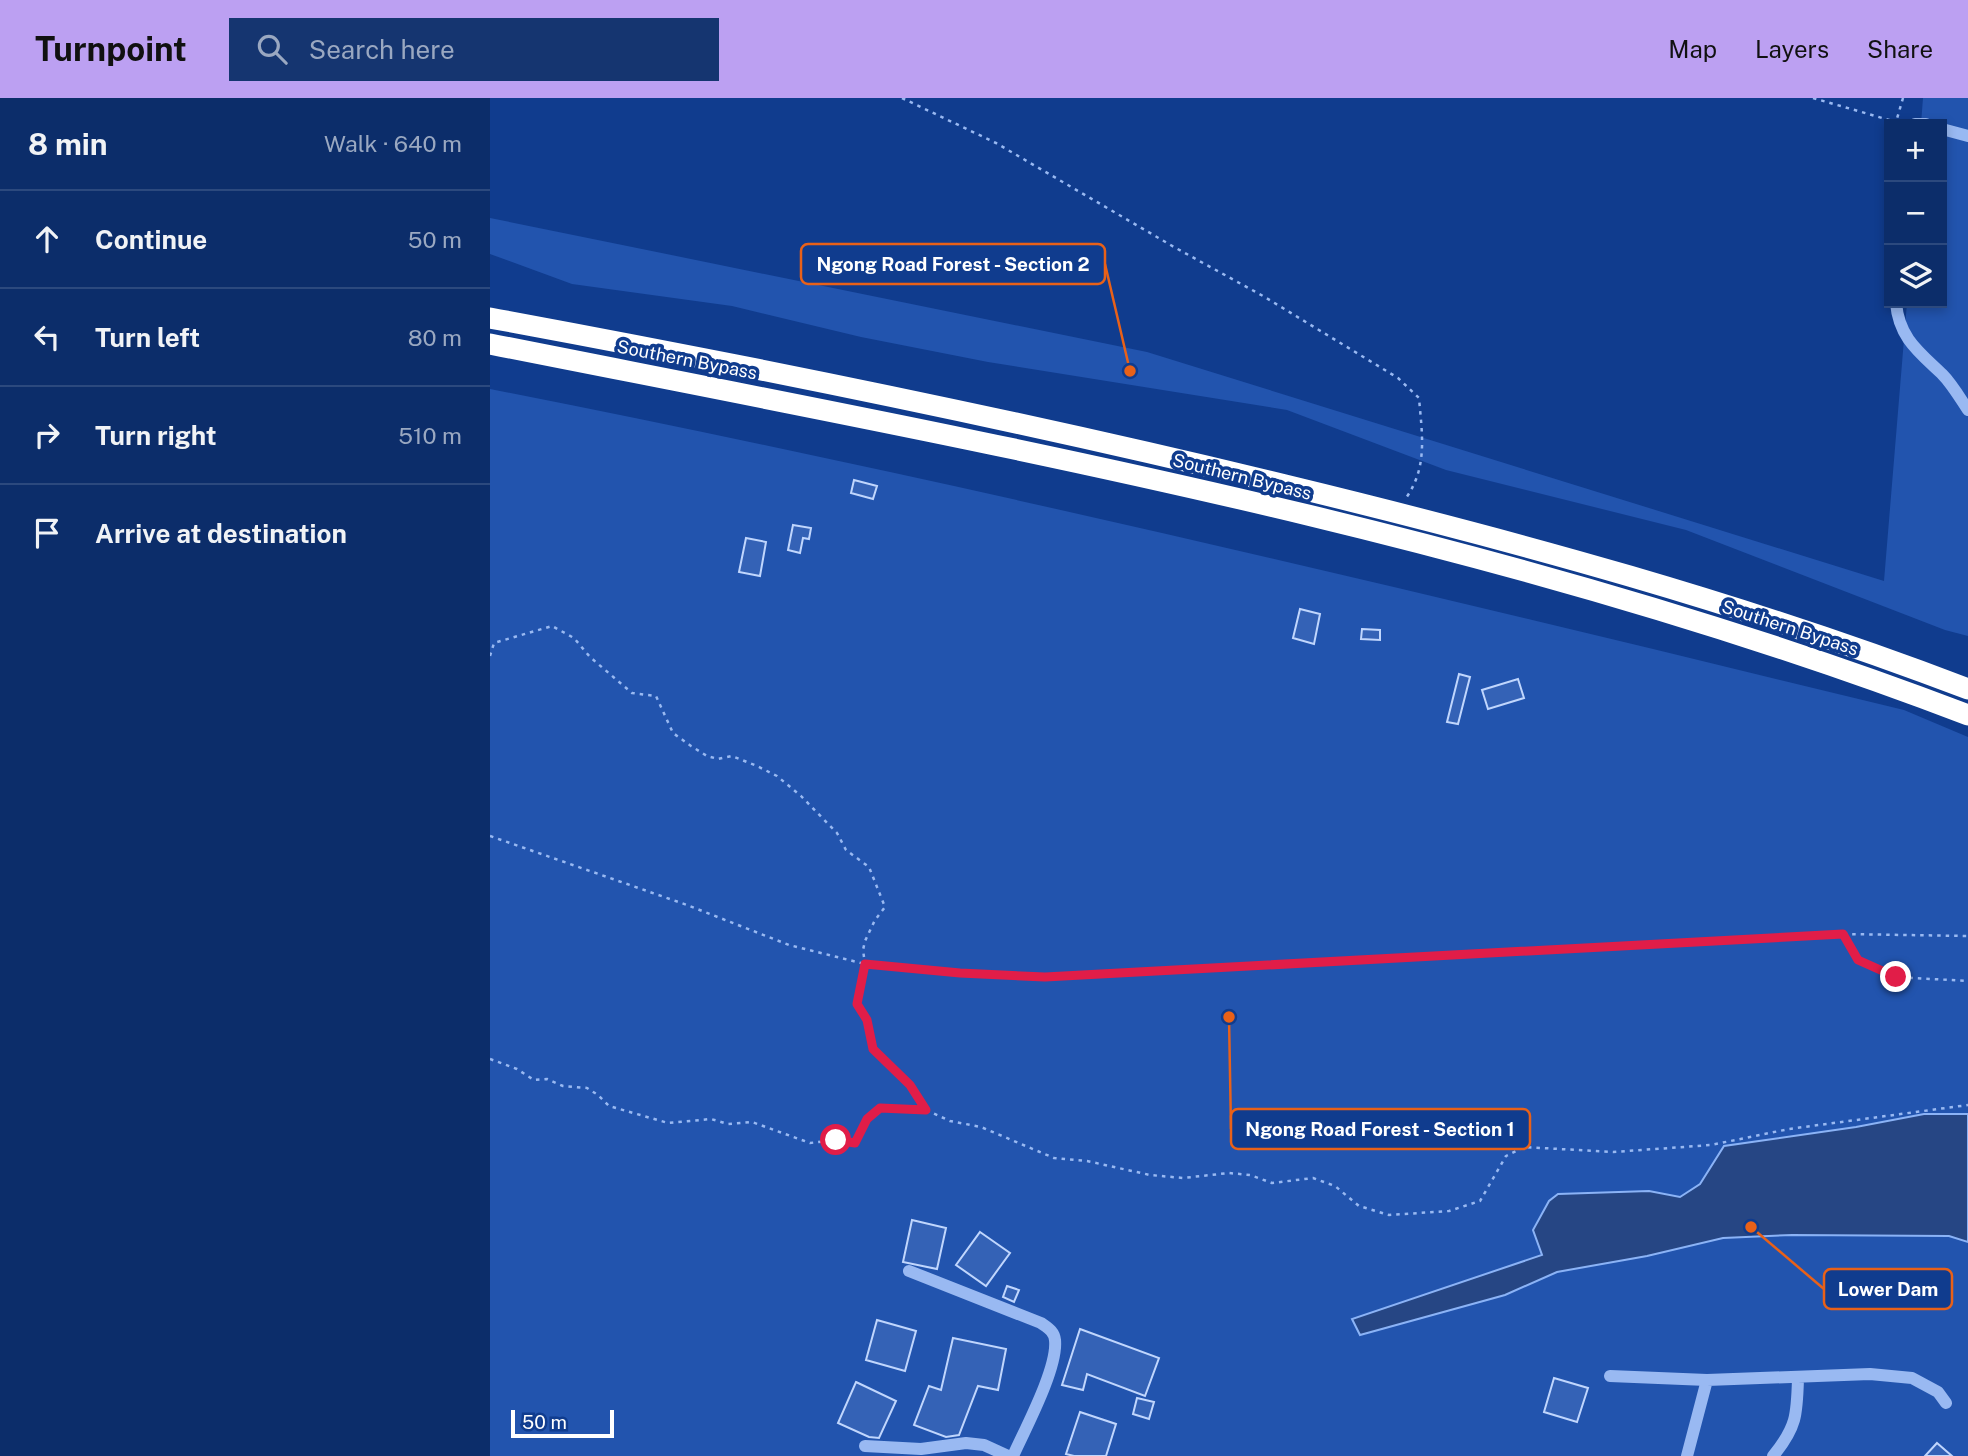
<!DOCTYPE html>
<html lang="en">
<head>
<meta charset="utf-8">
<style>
	body { margin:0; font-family:"Public Sans",sans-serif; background:#153570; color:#f1f3f6 }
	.controls { position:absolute; right:21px; top:21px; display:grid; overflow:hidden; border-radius:0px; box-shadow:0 4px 10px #0003 }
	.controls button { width:63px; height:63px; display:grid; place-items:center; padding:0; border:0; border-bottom:2px solid #2c497e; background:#0c2d6a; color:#f1f3f6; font:35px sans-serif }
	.scale { position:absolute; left:21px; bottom:18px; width:103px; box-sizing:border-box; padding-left:7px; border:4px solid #fff; border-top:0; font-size:19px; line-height:24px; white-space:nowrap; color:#fff; -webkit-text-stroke:5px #103c8e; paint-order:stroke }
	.stop { position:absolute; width:21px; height:21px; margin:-16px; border:5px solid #e11d48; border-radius:50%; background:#fff }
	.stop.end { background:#e11d48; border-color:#fff; box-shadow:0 2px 7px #0008 }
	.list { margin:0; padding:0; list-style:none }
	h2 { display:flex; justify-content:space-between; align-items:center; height:91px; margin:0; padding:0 28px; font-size:30px }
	h2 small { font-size:23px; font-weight:400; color:#9aa8c1 }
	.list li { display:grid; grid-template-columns:46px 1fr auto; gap:21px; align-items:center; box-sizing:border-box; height:98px; padding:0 28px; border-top:2px solid #2c497e }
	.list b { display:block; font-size:26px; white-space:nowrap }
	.list em { font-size:23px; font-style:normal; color:#9aa8c1 }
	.icon { flex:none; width:38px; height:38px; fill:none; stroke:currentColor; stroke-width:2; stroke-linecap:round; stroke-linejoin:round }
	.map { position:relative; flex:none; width:1478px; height:1358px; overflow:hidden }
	header { display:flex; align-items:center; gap:42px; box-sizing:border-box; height:98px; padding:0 35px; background:#bca0f2; color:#111 }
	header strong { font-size:33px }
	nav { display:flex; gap:38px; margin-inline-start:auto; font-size:24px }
	.search { width:490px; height:63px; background:#153570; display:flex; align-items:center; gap:18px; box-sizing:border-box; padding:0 24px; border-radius:0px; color:#9aa8c1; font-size:26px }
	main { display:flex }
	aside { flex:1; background:#0c2d6a }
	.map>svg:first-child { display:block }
	.green { fill:#2254ae }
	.water { fill:#264684; stroke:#8bb3f6; stroke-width:2 }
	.building { fill:#3462b6; stroke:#c0d6fd; stroke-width:2 }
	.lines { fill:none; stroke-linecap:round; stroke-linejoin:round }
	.path { stroke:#99b9f2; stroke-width:2.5; stroke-dasharray:3.5 5; stroke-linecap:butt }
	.minor { stroke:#99b9f2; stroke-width:12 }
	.highway { stroke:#fff; stroke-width:21 }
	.route { stroke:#e11d48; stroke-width:9 }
	.labels { text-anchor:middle; stroke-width:7; stroke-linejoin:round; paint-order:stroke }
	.street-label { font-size:18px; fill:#fff; stroke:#103c8e }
	.leader { fill:none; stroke:#e96118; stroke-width:2.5 }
	.callout-dot { fill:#e96118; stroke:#103c8e; stroke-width:2.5 }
	.callout { fill:#103c8e; stroke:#e96118; stroke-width:2.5 }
	.callout-label { font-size:19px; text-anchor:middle; font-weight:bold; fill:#fff }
</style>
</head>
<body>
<header>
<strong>Turnpoint</strong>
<div class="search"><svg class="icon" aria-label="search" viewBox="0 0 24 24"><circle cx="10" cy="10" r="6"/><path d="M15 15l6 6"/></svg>Search here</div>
<nav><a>Map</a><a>Layers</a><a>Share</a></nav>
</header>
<main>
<aside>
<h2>8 min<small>Walk · 640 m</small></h2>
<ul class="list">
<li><svg class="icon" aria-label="ahead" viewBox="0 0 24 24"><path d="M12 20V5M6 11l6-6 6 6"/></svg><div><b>Continue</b></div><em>50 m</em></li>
<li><svg class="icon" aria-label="left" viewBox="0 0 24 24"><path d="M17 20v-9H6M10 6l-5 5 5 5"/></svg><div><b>Turn left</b></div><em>80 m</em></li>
<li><svg class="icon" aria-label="right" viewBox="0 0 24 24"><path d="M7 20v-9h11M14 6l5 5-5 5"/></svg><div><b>Turn right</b></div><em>510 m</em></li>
<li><svg class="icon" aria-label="arrive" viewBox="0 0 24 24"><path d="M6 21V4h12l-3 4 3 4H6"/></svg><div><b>Arrive at destination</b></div></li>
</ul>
</aside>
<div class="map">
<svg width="1478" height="1358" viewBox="0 0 1478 1358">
	<rect width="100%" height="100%" fill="#103c8e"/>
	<path class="green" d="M 1433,0 L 1478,0 L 1478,538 L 1455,532 L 1196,432 L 956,372 L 797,312 L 498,264 L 371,239 L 242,208 L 82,186 L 0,156 L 0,120 L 657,254 L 1394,483 L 1417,205 L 1452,205 L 1452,26 L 1431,26 Z
		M 0,291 C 475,384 945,498 1414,612 L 1478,639 L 1478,1358 L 0,1358 Z"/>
	<path class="water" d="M 1434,1016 L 1478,1016 L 1478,1144 L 1459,1138 L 1302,1137 L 1233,1140 L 1157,1158 L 1067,1174 L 1015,1197 L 870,1237 L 862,1221 L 1052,1157 L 1043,1132 L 1059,1103 L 1068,1096 L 1159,1093 L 1190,1099 L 1210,1086 L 1234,1048 L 1366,1029 Z"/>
	<path class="building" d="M 364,382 L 387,388 L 383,401 L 361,395 Z
		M 303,427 L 321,430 L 319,441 L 313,440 L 310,455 L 298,452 Z
		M 256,440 L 276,444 L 270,478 L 249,474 Z
		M 810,511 L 830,516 L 824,546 L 803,540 Z
		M 872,531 L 890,532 L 890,542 L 871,541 Z
		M 969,576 L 980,579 L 968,626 L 957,624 Z
		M 1028,581 L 1034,600 L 998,611 L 992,592 Z
		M 422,1122 L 456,1130 L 447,1171 L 413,1164 Z
		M 490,1134 L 520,1155 L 496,1188 L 466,1167 Z
		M 517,1188 L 529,1192 L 524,1204 L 513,1199 Z
		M 387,1222 L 426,1233 L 415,1273 L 376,1262 Z
		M 590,1231 L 669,1260 L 655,1298 L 597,1276 L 593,1292 L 572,1287 Z
		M 463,1240 L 516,1251 L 508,1292 L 488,1288 L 469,1337 L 456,1339 L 424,1327 L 439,1288 L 451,1292 Z
		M 1064,1280 L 1098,1290 L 1087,1324 L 1054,1314 Z
		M 366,1284 L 406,1303 L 389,1340 L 379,1339 L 348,1325 Z
		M 647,1300 L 664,1304 L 659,1321 L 643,1316 Z
		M 590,1314 L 626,1326 L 616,1358 L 584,1358 L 576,1356 Z
		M 1447,1345 L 1462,1358 L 1435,1358 Z"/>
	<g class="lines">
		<path class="path" d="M 412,0 L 506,45 L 684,149 L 773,198 L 908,280 L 929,300 C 932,336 938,369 916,400
			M 1323,0 L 1406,24
			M 1413,0 L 1406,24 L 1413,25
			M 0,558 L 4,545 L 62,528 L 84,540 L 100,559 L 142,595 L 166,598 L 183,635 L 201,648 L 217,658 L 228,661 L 242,658 L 267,668 L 287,678 L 311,698 L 347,735 L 356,752 L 379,769 L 395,809 L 385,822 L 375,843 L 373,852 L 375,866 L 367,906 L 377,922 L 383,951 L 420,987 L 436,1012
			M 0,738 L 197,807 L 299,847 L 375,866 L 470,875 L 555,879 L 1353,836 L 1478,838
			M 1353,836 L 1368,862 L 1406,879 L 1478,883
			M 0,961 L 27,971 L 44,982 L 57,981 L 73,988 L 97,990 L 108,997 L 119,1008 L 178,1025 L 221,1021 L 238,1026 L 262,1024 L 320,1045 L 346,1042 L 365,1045 L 377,1021 L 390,1010 L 436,1012 L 460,1023 L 491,1029 L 564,1060 L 597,1063 L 660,1077 L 693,1080 L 739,1075 L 760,1077 L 782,1085 L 823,1080 L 845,1088 L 869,1108 L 899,1117 L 959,1113 L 990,1103 L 1016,1058 L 1034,1049 L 1123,1054 L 1221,1047 L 1299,1031 L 1478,1007"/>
		<path class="minor" d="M 1425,26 L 1436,26
			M 1452,31 L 1478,38
			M 1406,205 C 1409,240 1429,254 1452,276 C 1462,286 1470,300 1478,312
			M 419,1173 L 551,1225 C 558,1230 564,1233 565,1242 C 568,1270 535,1331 523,1358
			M 1120,1278 L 1217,1282 L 1197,1358
			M 1217,1282 L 1380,1276 L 1422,1280 L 1448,1294 L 1456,1305
			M 375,1348 L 431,1351 L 476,1345 L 494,1347 L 518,1358
			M 1283,1358 C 1307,1329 1307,1316 1308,1280"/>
		<path class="highway" d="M 0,220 C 266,269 532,323 795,387 C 1026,443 1256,506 1478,591
			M 0,246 C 498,345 1003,435 1478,617"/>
	</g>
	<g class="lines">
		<path class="route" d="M 346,1042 L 365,1045 L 377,1021 L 390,1010 L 436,1012 L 420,987 L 383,951 L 377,922 L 367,906 L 375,866 L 470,875 L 555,879 L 1353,836 L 1368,862 L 1406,879"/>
	</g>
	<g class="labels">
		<g class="street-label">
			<text transform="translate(197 262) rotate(11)" y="6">Southern Bypass</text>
			<text transform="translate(752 379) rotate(14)" y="6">Southern Bypass</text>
			<text transform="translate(1300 530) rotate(18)" y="6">Southern Bypass</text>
		</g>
	</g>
	<path class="leader" d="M640 273L615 166M739 919L741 1031M1261 1129L1334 1191"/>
	<g class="callout-dot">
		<circle cx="640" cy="273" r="7"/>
		<circle cx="739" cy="919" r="7"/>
		<circle cx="1261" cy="1129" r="7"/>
	</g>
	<g class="callout">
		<rect x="311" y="146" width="304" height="40" rx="7"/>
		<rect x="741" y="1011" width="299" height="40" rx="7"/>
		<rect x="1334" y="1171" width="128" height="40" rx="7"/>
	</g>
	<g class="callout-label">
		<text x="463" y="173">Ngong Road Forest - Section 2</text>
		<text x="890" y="1038">Ngong Road Forest - Section 1</text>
		<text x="1398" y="1198">Lower Dam</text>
	</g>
</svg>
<div class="controls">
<button>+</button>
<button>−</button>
<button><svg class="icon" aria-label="layers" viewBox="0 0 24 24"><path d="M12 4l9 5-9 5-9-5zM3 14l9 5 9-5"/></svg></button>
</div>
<div class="scale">50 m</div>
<div class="stop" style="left:346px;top:1042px"></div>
<div class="stop end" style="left:1406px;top:879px"></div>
</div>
</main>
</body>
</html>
